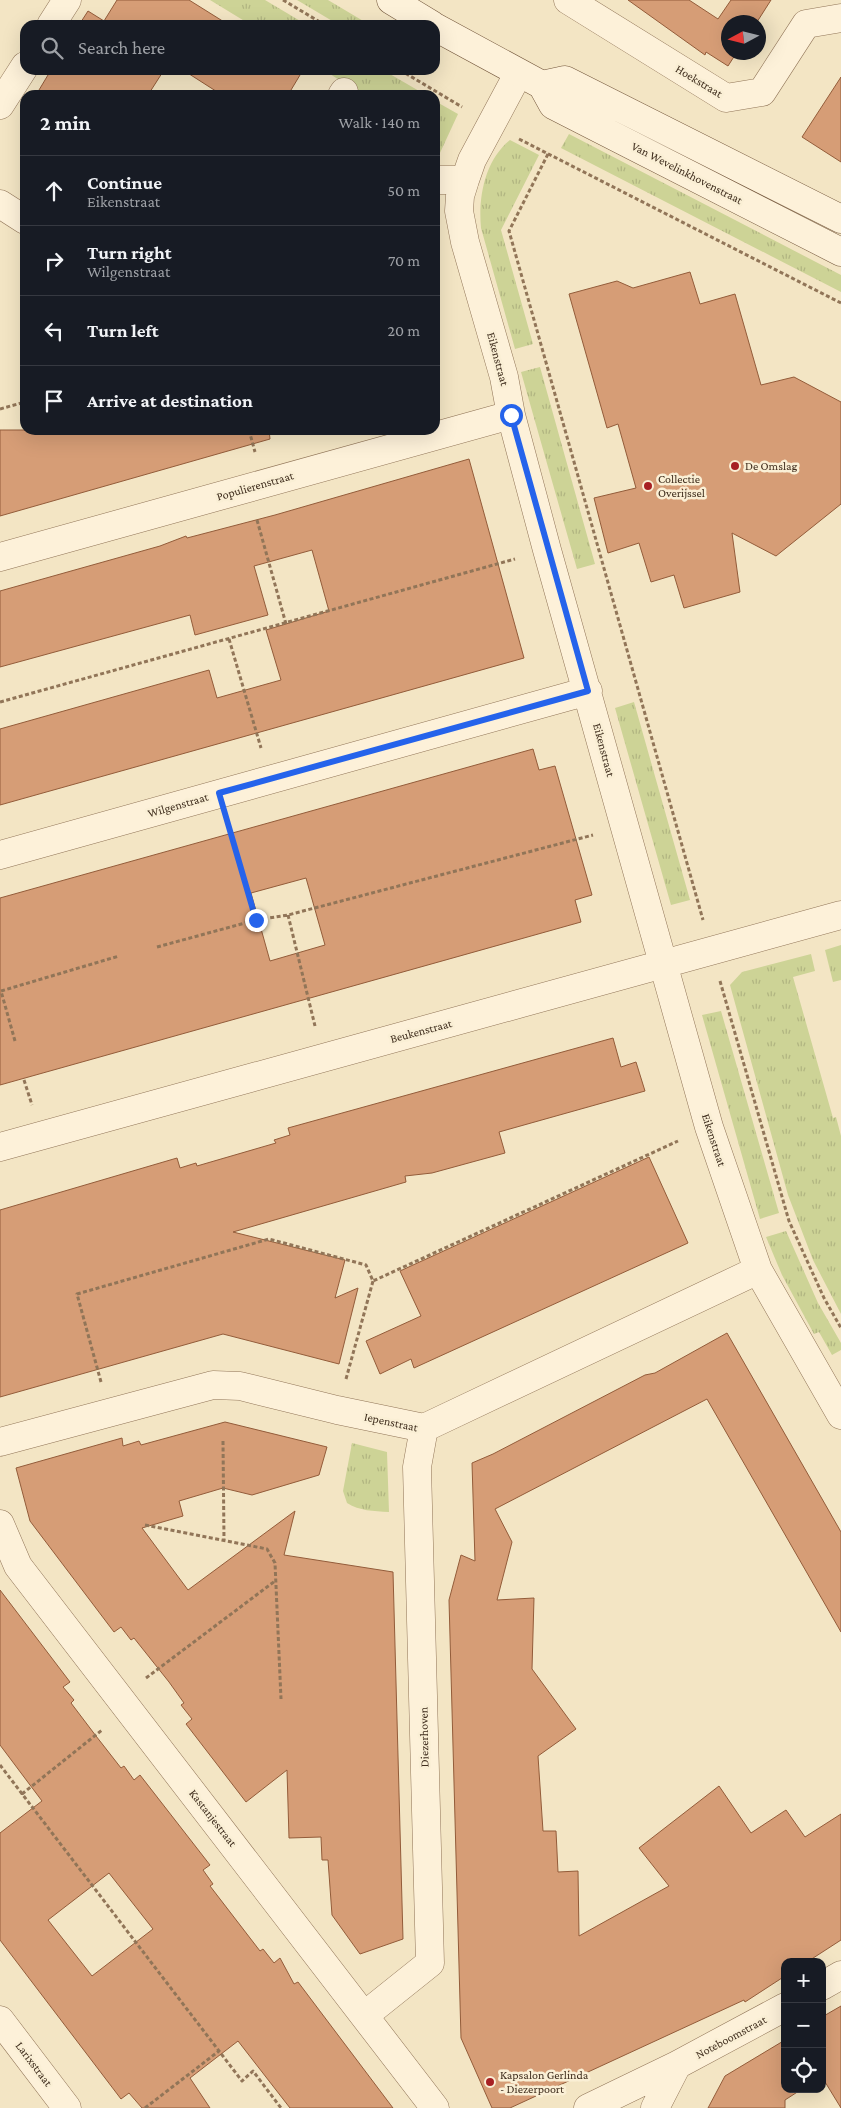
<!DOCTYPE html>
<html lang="en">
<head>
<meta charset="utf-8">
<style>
	body { margin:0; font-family:"Crimson Pro",serif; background:#242831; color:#f1f3f6 }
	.controls { position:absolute; right:15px; bottom:15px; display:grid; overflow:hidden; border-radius:10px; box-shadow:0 5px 20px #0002 }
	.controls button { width:45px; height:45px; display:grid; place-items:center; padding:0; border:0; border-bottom:1px solid #363941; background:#171b24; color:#f1f3f6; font:25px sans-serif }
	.compass { position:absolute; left:721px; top:15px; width:45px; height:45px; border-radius:50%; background:#171b24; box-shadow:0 5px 20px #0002; rotate:263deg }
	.stop { position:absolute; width:15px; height:15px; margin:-11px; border:4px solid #2563eb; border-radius:50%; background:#fff }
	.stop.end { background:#2563eb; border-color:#fff; box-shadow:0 1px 5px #0008 }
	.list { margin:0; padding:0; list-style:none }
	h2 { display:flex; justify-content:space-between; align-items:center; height:65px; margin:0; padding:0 20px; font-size:21px }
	h2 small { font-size:16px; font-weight:400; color:#9ea1a6 }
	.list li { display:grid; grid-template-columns:32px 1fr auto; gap:15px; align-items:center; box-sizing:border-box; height:70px; padding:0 20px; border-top:1px solid #363941 }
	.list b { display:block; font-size:19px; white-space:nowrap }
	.list p { margin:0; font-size:16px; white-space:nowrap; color:#9ea1a6 }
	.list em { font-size:16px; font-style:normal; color:#9ea1a6 }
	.icon { flex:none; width:28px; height:28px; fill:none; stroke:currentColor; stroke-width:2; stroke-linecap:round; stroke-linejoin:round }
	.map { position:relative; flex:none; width:841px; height:2108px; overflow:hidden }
	.search { position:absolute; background:#171b24; box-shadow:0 5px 20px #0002; left:20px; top:20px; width:420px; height:55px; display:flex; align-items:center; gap:12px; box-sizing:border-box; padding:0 18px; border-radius:15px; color:#9ea1a6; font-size:19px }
	.panel { position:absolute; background:#171b24; box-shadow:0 5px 20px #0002; left:20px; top:90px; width:420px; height:345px; border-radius:15px }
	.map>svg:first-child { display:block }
	.grass { fill:url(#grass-tufts) }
	.building { fill:#d69d76; stroke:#935c3a; fill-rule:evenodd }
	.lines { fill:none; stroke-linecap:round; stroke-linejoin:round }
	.minor-casing { stroke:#917558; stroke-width:29 }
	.secondary-casing { stroke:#73563b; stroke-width:29 }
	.path { stroke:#917558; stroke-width:3; stroke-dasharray:4 2.5; stroke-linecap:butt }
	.minor { stroke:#fdf1d9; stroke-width:28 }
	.secondary { stroke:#fdf1d9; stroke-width:28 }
	.route { stroke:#2563eb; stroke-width:6 }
	.poi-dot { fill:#a72023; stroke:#faefd5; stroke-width:2 }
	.labels { text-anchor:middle; stroke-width:5; stroke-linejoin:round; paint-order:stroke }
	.street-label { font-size:12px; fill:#3f2d1d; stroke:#faefd5 }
	.poi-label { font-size:12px; fill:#3f2d1d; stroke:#faefd5; text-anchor:start }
</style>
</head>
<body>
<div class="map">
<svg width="841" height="2108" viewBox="0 0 841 2108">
	<defs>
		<pattern id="grass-tufts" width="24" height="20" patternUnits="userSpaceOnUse" patternTransform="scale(1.25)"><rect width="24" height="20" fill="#cdd396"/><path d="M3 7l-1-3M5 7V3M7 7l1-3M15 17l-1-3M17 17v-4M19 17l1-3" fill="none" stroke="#b1b581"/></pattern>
	</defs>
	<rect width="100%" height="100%" fill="#f3e5c4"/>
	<path class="grass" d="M 210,0 L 265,0 L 307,25 L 251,25 Z
		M 297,0 L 328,0 L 370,25 L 339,25 Z
		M 324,70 L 383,70 L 426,95 L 362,95 Z
		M 435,101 L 458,114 L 439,155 L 435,155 Z
		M 569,134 L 841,275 L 841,292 L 561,148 Z
		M 510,140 L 539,155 L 501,230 L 533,344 L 515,349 L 481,228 C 478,197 485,160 510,140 Z
		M 540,367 L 595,564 L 577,569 L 521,372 Z
		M 634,702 L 690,900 L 671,905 L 615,708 Z
		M 841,945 L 841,980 L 833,982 L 825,950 Z
		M 811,954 L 815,971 L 793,977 L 833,1118 L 836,1117 L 841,1136 L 841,1314 L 813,1260 L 788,1195 L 730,985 L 742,972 Z
		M 721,1011 L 779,1213 L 760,1219 L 702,1015 Z
		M 786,1231 L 818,1303 L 841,1343 L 841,1350 L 832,1355 L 819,1332 L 814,1334 L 782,1275 L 766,1237 Z
		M 352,1443 L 387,1452 L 389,1512 C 373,1511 360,1511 347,1503 L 343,1491 Z"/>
	<path class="building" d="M 117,0 L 189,0 L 229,25 L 79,25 L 88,11 L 104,21 Z
		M 628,0 L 689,0 L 718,19 L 731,0 L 771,0 L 757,22 L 728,22 L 728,52 L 737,52 L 728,66 L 706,52 L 705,55 Z
		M 51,70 L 164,70 L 148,95 L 36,95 Z
		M 183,70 L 303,70 L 288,95 L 222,95 Z
		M 841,77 L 841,162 L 802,137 Z
		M 690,272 L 700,304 L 735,294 L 761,385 L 794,377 L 841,402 L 841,504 L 776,556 L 732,533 L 740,592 L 684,608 L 674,575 L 651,582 L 639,543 L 608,553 L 594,498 L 636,488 L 618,424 L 607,428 L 569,294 L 617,281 L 633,288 Z
		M 0,430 L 269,430 L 270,439 L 0,516 Z
		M 469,459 L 524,658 L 0,805 L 0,729 L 209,670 L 217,698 L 281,680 L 266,630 L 329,611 L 312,550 L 254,566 L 268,615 L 195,635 L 190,615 L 0,667 L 0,591 L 160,546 L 186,536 L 187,538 L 275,515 Z
		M 533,749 L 539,770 L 555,766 L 592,895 L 575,900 L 581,922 L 0,1085 L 0,898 ZM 306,878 L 325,945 L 270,961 L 251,893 Z
		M 613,1038 L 621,1067 L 636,1062 L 645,1091 L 499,1132 L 505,1153 L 432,1173 L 405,1176 L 406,1182 L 233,1232 L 345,1260 L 335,1298 L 358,1288 L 339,1364 L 223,1334 L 0,1397 L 0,1210 L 177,1158 L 180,1168 L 196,1163 L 197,1166 L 276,1143 L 274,1140 L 290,1135 L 288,1128 Z
		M 649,1157 L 688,1243 L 414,1368 L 411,1359 L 380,1374 L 366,1341 L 421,1316 L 400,1271 Z
		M 727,1333 L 841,1532 L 841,1632 L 707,1399 L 495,1509 L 512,1542 L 497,1600 L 534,1598 L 532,1669 L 576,1729 L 538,1756 L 543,1831 L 556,1831 L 558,1872 L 578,1871 L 579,1936 L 669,1886 L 639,1848 L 719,1786 L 751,1833 L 786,1810 L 805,1837 L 841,1814 L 841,1940 L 807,1962 L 785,1962 L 785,1976 L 745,2002 L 744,2000 L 510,2108 L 492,2108 L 461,2038 L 449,1600 L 461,1555 L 475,1561 L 472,1463 L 493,1454 L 645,1375 L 655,1373 Z
		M 225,1422 L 327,1447 L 319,1475 L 252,1495 L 223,1488 L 179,1501 L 183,1516 L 142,1528 L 188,1590 L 295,1511 L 284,1555 L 393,1572 L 403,1939 L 360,1954 L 332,1915 L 328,1860 L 322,1860 L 321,1837 L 289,1838 L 287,1770 L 246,1802 L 186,1724 L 192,1719 L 181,1705 L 184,1703 L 169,1682 L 134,1638 L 131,1640 L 121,1627 L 114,1632 L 30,1521 L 16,1468 L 122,1438 L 123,1446 L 139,1441 L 141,1445 Z
		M 0,1590 L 70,1682 L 63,1687 L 74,1700 L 71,1703 L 96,1736 L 121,1768 L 124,1766 L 134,1780 L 140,1775 L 210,1865 L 203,1870 L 213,1884 L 210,1886 L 260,1951 L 263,1949 L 274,1963 L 280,1958 L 294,1984 L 298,1982 L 393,2108 L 290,2108 L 238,2041 L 190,2078 L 210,2108 L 142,2108 L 129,2093 L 121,2099 L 0,1940 L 0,1833 L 42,1801 L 0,1745 ZM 109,1873 L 153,1929 L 92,1976 L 48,1920 Z
		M 841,2006 L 841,2108 L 822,2077 L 822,2017 Z
		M 785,2040 L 785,2089 L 802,2089 L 785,2100 L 785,2108 L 708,2108 L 725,2076 Z"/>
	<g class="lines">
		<g class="minor-casing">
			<path id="minor" d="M 568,0 L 726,98 L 762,92 L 806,24 L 841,18
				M 51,25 L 67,0
				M 518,74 L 472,160 L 465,180 L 460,196 L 459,211 L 465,242 L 504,377 L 511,415 L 547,550 L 709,1127 L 758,1270 L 841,1415
				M 342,95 L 344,92
				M 0,105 L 25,66
				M 435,180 L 465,180
				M 0,204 L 25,220
				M 0,557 L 511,415
				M 0,855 L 588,691
				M 0,1147 L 841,915
				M 0,1442 L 213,1385 L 240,1386 L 337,1410 L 424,1428 L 758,1270
				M 0,1524 L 18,1566 L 435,2108
				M 822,1986 L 841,1975
				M 365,2015 L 430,1963 L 417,1467 L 424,1428
				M 0,2020 L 67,2108
				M 677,2065 L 785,2007
				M 588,2108 L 677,2065 L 655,2108"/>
		</g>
		<g class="secondary-casing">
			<path id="secondary" d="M 391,0 L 432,25
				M 435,27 L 542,85 L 553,105 L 841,252
				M 542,85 L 565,80 L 841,219"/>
		</g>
		<path class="path" d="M 283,0 L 325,25
			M 400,70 L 462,107
			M 519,139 L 841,303
			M 548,154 L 509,231 L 703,920
			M 0,409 L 25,402
			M 249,430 L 255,452
			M 257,520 L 286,624
			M 229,639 L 261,748
			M 0,702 L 515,559
			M 229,825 L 256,920
			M 288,915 L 315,1026
			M 157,947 L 256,920 L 288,915 L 593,835
			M 720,981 L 789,1221 L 824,1298 L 841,1328
			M 15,1041 L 1,991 L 119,956
			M 24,1080 L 32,1105
			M 346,1379 L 373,1281
			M 101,1382 L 77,1294 L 269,1239 L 366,1265 L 373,1281 L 678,1141
			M 223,1441 L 224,1540
			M 145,1525 L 267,1549 L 275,1563 L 281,1699
			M 146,1678 L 275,1581
			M 0,1765 L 242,2081 L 253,2071 L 281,2108
			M 22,1794 L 102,1730
			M 145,2108 L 219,2051"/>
		<use href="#minor" class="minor"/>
		<use href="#secondary" class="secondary"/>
	</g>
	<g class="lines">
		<path class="route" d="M 256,920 L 219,793 L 588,691 L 511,415"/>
	</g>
	<g class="poi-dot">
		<circle cx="735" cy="466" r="5"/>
		<circle cx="648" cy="486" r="5"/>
		<circle cx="490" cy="2082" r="5"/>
	</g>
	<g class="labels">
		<g class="street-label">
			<text transform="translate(699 81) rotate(31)" y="4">Hoekstraat</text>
			<text transform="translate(687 173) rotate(27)" y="4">Van Wevelinkhovenstraat</text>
			<text transform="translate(498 359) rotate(75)" y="4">Eikenstraat</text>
			<text transform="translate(255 486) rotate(-16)" y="4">Populierenstraat</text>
			<text transform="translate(604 750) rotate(75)" y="4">Eikenstraat</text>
			<text transform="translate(178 805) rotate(-16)" y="4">Wilgenstraat</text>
			<text transform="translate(421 1031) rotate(-15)" y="4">Beukenstraat</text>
			<text transform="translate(714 1140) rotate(72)" y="4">Eikenstraat</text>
			<text transform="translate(391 1422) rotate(12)" y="4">Iepenstraat</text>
			<text transform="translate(424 1737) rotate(-91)" y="4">Diezerhoven</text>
			<text transform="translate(213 1818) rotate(52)" y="4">Kastanjestraat</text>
			<text transform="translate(731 2037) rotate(-28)" y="4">Noteboomstraat</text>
			<text transform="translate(34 2064) rotate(53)" y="4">Larixstraat</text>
		</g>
		<g class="poi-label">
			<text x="745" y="470">De Omslag</text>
			<text x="658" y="483">Collectie<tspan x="658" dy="14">Overijssel</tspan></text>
			<text x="500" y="2079">Kapsalon Gerlinda<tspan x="500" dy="14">- Diezerpoort</tspan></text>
		</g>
	</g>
</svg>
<div class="controls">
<button>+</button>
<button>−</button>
<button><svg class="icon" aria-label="locate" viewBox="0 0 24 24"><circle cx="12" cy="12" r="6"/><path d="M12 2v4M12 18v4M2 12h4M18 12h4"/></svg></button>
</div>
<svg class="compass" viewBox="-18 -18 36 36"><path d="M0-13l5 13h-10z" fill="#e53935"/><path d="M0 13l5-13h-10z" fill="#9ea1a6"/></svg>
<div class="stop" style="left:511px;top:415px"></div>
<div class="stop end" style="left:256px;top:920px"></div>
<div class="search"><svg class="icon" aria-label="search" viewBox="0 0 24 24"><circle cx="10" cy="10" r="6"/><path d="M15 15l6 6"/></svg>Search here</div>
<section class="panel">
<h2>2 min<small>Walk · 140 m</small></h2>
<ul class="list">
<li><svg class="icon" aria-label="ahead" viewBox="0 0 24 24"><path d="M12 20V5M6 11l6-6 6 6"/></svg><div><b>Continue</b><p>Eikenstraat</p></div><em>50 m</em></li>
<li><svg class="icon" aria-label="right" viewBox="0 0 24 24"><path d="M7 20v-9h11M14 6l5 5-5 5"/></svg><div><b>Turn right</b><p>Wilgenstraat</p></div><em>70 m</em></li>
<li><svg class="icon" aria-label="left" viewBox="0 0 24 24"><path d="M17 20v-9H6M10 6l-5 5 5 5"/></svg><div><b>Turn left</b></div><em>20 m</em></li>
<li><svg class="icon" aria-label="arrive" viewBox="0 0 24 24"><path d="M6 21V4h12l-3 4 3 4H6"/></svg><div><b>Arrive at destination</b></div></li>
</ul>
</section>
</div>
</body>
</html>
